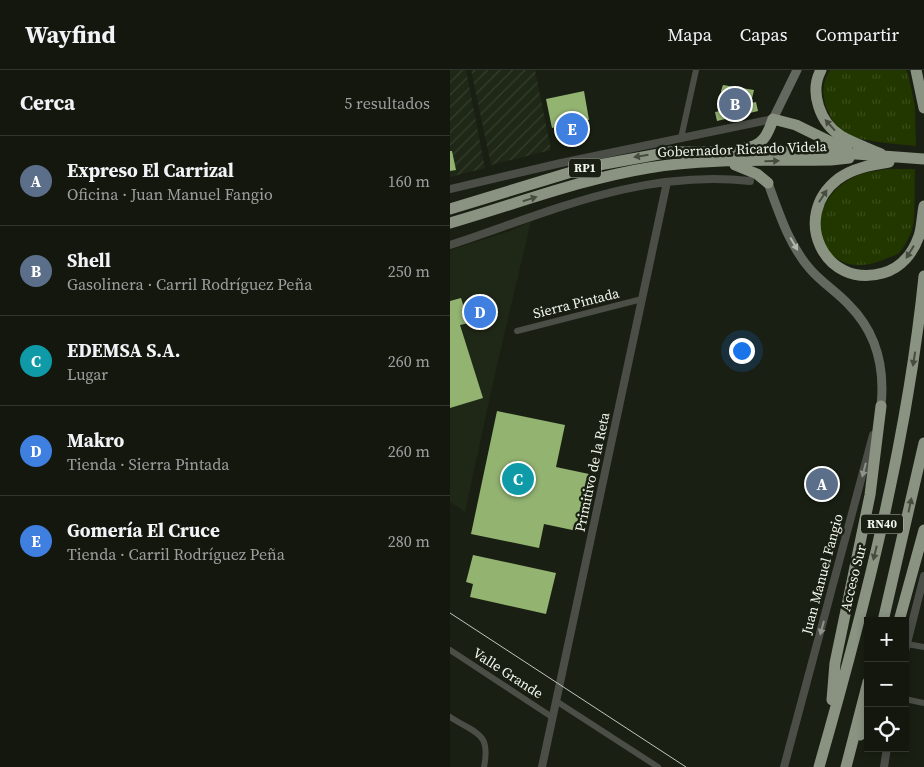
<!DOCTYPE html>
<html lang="es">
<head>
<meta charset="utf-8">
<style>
	body { margin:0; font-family:"Source Serif 4",serif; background:#20241c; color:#f1f3f6 }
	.controls { position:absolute; right:15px; bottom:15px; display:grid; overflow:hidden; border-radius:0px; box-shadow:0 2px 8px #0003 }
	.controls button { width:45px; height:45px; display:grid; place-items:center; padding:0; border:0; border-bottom:1px solid #32362e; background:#13170e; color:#f1f3f6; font:25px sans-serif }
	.you { position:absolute; left:291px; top:280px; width:18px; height:18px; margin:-12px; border:4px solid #fff; border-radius:50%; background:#1a73e8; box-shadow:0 0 0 8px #1a73e833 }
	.badge { display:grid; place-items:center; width:32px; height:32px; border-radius:50%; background:#1a73e8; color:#fff; font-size:16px; font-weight:700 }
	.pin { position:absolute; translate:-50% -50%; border:2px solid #fff; box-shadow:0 1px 5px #0006 }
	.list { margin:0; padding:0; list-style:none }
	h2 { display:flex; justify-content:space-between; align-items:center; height:65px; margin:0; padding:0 20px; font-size:21px }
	h2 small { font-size:16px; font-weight:400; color:#9d9f9e }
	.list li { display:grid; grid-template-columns:32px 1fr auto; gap:15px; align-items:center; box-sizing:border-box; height:90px; padding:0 20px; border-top:1px solid #32362e }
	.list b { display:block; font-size:19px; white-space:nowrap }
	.list p { margin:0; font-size:16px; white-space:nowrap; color:#9d9f9e }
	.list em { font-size:16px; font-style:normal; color:#9d9f9e }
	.icon { flex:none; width:28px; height:28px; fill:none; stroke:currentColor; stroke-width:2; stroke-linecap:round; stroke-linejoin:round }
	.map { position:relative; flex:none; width:474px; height:697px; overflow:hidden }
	header { display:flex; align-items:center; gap:30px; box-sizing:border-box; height:70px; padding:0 25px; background:#13170e; border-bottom:1px solid #32362e }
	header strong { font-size:24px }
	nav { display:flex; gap:28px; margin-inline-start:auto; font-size:18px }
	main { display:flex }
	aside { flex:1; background:#13170e }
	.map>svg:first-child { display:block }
	.built { fill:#1f2816 }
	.industrial { fill:url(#industrial-furrows) }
	.grass { fill:url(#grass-tufts) }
	.building { fill:#93b371 }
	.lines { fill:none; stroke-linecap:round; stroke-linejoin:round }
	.minor { stroke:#4a4e47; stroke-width:6 }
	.tertiary { stroke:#4a4e47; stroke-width:8 }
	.secondary { stroke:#64695f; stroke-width:9 }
	.motorway { stroke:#8a9282; stroke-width:11 }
	.tram { stroke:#c2c7bd; stroke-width:1 }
	.oneway { fill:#464d3f }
	.oneway2 { fill:#b2b7ae }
	.oneway3 { fill:#8d928a }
	.labels { text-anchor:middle; stroke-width:5; stroke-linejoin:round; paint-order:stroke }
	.shield { fill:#191f12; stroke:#b1b6ac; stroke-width:1 }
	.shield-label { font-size:12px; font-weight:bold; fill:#f2f7ee }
	.street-label { font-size:14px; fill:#f2f7ee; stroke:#191f12 }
</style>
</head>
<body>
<header>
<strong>Wayfind</strong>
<nav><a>Mapa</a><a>Capas</a><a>Compartir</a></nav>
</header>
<main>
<aside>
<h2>Cerca<small>5 resultados</small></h2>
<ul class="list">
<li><span class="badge" style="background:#5c6f8a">A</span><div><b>Expreso El Carrizal</b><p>Oficina · Juan Manuel Fangio</p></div><em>160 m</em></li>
<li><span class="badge" style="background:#5c6f8a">B</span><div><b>Shell</b><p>Gasolinera · Carril Rodríguez Peña</p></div><em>250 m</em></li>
<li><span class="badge" style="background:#0f9aa8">C</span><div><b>EDEMSA S.A.</b><p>Lugar</p></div><em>260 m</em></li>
<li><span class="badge" style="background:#3f7fe0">D</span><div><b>Makro</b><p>Tienda · Sierra Pintada</p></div><em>260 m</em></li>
<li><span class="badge" style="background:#3f7fe0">E</span><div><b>Gomería El Cruce</b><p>Tienda · Carril Rodríguez Peña</p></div><em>280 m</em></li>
</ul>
</aside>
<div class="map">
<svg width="474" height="697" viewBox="0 0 474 697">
	<defs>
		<pattern id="industrial-furrows" width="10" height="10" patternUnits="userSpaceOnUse" patternTransform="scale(1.25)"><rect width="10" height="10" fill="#1f2816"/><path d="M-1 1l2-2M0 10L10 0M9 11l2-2" fill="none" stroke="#353d2d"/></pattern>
		<pattern id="grass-tufts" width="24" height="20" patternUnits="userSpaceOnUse" patternTransform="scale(1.25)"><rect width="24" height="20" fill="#223700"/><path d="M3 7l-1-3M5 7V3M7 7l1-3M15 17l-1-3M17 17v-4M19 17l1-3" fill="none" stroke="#384b19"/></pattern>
	</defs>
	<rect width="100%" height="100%" fill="#191f12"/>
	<path class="built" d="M 81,151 L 45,304 L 15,442 L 0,432 L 0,180 L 60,161 Z"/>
	<path class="industrial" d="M 0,0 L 16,0 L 35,98 L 0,107 Z
		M 21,0 L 85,0 L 101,80 L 41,95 Z"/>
	<path class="grass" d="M 380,0 L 456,0 L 458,4 L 465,36 L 466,76 C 447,74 405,72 391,60 C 384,55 379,44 376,37 C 372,24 372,12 380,0 Z
		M 437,99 L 465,99 C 464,114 466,147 462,160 C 460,166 453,179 449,183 C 445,186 439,187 435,189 C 370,218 344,136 404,107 C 413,102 427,101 437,99 Z"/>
	<path class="building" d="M 273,15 L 304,20 L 301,33 L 306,32 L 308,41 L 267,51 L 265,42 L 275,40 L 271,21 Z
		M 134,21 L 139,50 L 102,58 L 96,29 Z
		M 0,81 L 2,81 L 6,100 L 0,101 Z
		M 11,228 L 19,253 L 10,255 L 33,328 L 0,338 L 0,231 Z
		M 47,341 L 115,355 L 106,397 L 139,404 L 127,461 L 94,454 L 89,478 L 21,464 Z
		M 23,485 L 106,503 L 96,544 L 20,527 L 23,514 L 16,512 Z"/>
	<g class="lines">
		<path class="minor" d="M 231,68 L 246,0
			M 67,261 L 192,229
			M 457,574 L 474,577
			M 0,580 L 102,647
			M 455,629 L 474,633
			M 106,631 L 208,697
			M 0,647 C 26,664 41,662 34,697"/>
		<path class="tertiary" d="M 0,119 L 111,93 L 323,49
			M 0,175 C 100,142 191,99 300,111
			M 455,581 L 474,506
			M 92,697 L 217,112
			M 334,697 L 423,365
			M 434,697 L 437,678"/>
		<path class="secondary" d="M 323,49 L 347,0
			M 318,113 C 329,143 339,175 360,199 C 371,212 387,222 399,235 C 427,263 435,298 431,336"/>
		<path class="motorway" d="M 371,0 C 359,22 370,53 391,66 C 403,73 418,78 431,84
			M 466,0 L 474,38
			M 295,78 C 313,76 318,64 323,49 L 346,55 L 397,80
			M 439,92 C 421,95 403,98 388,109 C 340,146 374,220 433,203 C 451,198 463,183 469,166 C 472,157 472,146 474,136
			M 285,95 L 307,104 L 318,113
			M 0,139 L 138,97 L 220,82 L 379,82 L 474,89
			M 0,153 C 66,134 131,109 198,98 C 258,88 320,91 381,90 L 399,88
			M 433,551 L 474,373
			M 449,551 L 474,460
			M 382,630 L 385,593 L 420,425 L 431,336
			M 410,665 L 418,647
			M 369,697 C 415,536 457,373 474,206
			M 396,697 L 418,612"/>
		<path class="tram" d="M 0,543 L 236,697"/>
	</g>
	<defs><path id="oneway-solid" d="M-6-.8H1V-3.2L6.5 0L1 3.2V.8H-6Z" transform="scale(1.25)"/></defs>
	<g class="oneway">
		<use href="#oneway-solid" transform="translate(380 55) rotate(-132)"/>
		<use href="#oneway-solid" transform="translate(191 86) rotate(171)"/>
		<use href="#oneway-solid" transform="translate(322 91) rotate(-1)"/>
		<use href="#oneway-solid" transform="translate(373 126) rotate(-57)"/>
		<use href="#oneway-solid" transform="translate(80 129) rotate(-17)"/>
		<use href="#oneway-solid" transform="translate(460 182) rotate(122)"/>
		<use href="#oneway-solid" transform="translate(464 289) rotate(99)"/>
		<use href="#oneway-solid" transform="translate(460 435) rotate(-78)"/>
		<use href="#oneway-solid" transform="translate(425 483) rotate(104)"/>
	</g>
	<use class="oneway2" href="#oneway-solid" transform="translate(344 174) rotate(60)"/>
	<g class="oneway3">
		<use href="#oneway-solid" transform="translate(414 400) rotate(105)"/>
		<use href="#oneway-solid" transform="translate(372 558) rotate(105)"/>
	</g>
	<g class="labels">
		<g class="shield">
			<rect x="119" y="88.5" width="32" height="19" rx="4"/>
			<rect x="411" y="444.5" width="42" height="19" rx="4"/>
		</g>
		<g class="shield-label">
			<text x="135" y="102">RP1</text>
			<text x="432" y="458">RN40</text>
		</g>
		<g class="street-label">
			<text transform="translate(292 79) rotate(-2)" y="5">Gobernador Ricardo Videla</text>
			<text transform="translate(126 233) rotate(-14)" y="5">Sierra Pintada</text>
			<text transform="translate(142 402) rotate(-78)" y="5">Primitivo de la Reta</text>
			<text transform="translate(372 504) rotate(-75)" y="5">Juan Manuel Fangio</text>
			<text transform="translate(403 508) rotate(-76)" y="5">Acceso Sur</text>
			<text transform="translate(58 603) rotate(33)" y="5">Valle Grande</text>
		</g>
	</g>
</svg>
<div class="controls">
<button>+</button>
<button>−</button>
<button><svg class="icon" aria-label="locate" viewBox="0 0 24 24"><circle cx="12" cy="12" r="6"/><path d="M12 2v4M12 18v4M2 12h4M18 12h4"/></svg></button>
</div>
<div class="you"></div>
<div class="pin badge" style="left:372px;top:414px;background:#5c6f8a">A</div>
<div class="pin badge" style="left:285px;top:34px;background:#5c6f8a">B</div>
<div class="pin badge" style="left:68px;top:409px;background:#0f9aa8">C</div>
<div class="pin badge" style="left:30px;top:242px;background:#3f7fe0">D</div>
<div class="pin badge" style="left:122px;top:59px;background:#3f7fe0">E</div>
</div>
</main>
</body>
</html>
